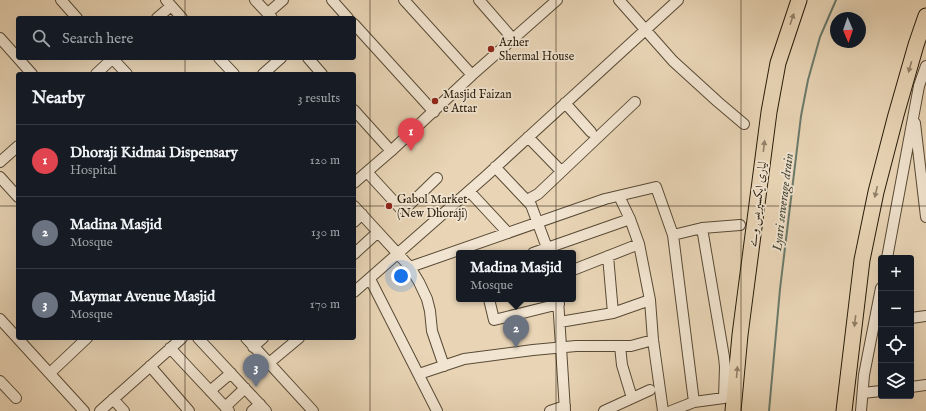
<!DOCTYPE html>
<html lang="en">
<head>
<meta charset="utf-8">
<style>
	body { margin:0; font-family:"IM FELL English",Amiri,serif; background:#20242c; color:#f1f3f6 }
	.controls { position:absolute; right:12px; bottom:12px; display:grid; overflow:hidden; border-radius:4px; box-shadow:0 4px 16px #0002 }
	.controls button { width:36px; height:36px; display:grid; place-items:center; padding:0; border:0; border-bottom:1px solid #363941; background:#171b24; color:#f1f3f6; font:20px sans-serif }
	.compass { position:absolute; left:830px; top:12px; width:36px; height:36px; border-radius:50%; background:#171b24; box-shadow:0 4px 16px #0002; rotate:178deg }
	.you { position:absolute; left:401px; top:276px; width:14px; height:14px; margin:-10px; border:3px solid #fff; border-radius:50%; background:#1a73e8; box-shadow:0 0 0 6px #1a73e833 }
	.badge { display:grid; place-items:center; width:26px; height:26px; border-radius:50%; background:#c59692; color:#fff; font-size:13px; font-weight:700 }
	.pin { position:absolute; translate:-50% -33px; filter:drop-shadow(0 1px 2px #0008) }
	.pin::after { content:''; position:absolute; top:21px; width:14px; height:12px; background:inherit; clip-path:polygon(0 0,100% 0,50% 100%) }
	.popup { position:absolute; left:456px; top:250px; width:120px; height:52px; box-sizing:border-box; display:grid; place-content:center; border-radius:4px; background:#171b24; filter:drop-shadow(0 1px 3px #0005); font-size:13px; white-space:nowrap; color:#9ea1a6 }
	.popup b { font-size:15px; color:#f1f3f6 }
	.popup::after { content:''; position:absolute; left:50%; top:100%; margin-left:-8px; border:8px solid transparent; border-top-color:#171b24 }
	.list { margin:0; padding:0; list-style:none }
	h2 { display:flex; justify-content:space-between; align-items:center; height:52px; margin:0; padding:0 16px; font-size:17px }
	h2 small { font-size:13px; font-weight:400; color:#9ea1a6 }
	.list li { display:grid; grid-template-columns:26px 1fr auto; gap:12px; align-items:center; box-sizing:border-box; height:72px; padding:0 16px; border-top:1px solid #363941 }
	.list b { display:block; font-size:15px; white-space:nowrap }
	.list p { margin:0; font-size:13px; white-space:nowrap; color:#9ea1a6 }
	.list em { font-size:13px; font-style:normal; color:#9ea1a6 }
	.icon { flex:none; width:22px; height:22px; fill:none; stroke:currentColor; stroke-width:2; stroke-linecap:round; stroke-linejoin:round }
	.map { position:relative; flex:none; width:926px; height:411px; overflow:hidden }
	.search { position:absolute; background:#171b24; box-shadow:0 4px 16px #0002; left:16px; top:16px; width:340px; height:44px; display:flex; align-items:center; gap:10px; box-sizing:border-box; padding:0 14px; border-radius:4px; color:#9ea1a6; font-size:15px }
	.panel { position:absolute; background:#171b24; box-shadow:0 4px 16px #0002; left:16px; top:72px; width:340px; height:268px; border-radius:4px }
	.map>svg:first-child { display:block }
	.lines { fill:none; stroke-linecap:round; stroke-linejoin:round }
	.stream { stroke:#6a7a6b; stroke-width:2 }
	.minor-casing { stroke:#584a35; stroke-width:12 }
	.highway-casing { stroke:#271b0a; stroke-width:17 }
	.minor { stroke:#f1e4d0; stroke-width:10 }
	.highway { stroke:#e9d5b6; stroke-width:15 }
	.oneway { fill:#928169 }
	.grid { fill:none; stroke:#271b0a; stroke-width:1; stroke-opacity:0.55 }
	.poi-dot { fill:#8f2418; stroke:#f1e4d0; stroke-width:1.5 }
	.labels { text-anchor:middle; stroke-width:3.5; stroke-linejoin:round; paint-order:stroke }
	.poi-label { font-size:12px; fill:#271b0a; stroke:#f1e4d0; text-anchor:start }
	.street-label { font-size:12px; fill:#271b0a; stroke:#f1e4d0 }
	.water-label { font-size:13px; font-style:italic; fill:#494a3a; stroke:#f1e4d0 }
</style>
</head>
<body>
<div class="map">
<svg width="926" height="411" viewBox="0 0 926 411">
	<rect width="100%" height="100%" fill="#e9d5b6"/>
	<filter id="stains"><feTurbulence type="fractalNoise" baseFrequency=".005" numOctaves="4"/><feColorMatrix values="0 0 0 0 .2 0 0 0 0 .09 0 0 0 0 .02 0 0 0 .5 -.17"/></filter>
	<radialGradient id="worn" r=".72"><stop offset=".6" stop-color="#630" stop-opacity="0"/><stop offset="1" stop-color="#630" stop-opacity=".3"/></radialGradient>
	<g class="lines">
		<path class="stream" d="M 769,411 L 780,289 L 801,116 L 808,80 L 820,37 L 836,0"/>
		<g class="minor-casing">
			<path id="minor" d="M 61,0 L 77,18
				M 166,0 L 182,18
				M 255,0 L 272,18
				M 332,0 L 348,18
				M 404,0 L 472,75
				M 479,0 L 513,39
				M 619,0 L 673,61 L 718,102 L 744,124
				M 268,13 L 283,0
				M 157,18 L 171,6
				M 354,24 L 434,112
				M 0,38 L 32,74
				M 112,58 L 127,74
				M 219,58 L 234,74
				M 308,58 L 322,74
				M 96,74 L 113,58
				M 263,74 L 281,58
				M 565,103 L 591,132
				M 354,110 L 391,151
				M 915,123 L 926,217
				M 528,137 L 560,170
				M 0,162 L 18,146
				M 495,167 L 531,205 L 549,253
				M 367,172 L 400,208 L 406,208 L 437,178
				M 0,177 L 18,197
				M 354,183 L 391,151 L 472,75 L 557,0
				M 469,191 L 508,233
				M 619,196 L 630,219 L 639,244 L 650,300 L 653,340 L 663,411
				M 527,200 L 538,194 L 635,102
				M 354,206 L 410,267 L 605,199 L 656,187 L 673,235 L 694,402
				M 354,222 L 362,214
				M 702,228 L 740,225
				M 533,253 L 630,219
				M 354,254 L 378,232
				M 608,256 L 613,313
				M 887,258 L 919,86 L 926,66
				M 410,267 L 419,282 L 427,299 L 430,311 L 432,331 L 444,366
				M 573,270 L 639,244
				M 370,279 L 437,411
				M 354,292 L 486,176 L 678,0
				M 489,299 L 494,320 L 559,304
				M 558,299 L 565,411
				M 911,318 L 926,316
				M 0,319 L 84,411
				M 560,322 L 613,313 L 650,300
				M 198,338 L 266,411
				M 246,338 L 313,411
				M 620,346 L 622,365 L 632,398
				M 253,347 L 263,338
				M 170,348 L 229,411
				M 269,363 L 299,338
				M 150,366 L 189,411
				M 50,373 L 87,338
				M 419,374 L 464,359 L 533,350 L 576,346 L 631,346 L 653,340
				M 0,381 L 16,398
				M 911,387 L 926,385
				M 210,391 L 231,373
				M 863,393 L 881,391
				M 113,399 L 124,411
				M 225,407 L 245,388
				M 100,411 L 182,338
				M 252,411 L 260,404
				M 550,411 L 565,406
				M 604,411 L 650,390
				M 671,411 L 694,402 L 724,398 L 725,367 L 724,357 L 702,228 L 673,235
				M 861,411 L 864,375 L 881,288"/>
		</g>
		<g class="highway-casing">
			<path id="highway" d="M 733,411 L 740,335 L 769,112 L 778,63 L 799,0
				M 844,411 L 862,260 L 876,192 L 896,115 L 916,45 L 926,16"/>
		</g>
		<use href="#minor" class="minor"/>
		<use href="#highway" class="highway"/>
	</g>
	<defs><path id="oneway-solid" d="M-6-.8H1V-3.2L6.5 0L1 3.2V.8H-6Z"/></defs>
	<g class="oneway">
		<use href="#oneway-solid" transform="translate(792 19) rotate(-71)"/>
		<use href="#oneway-solid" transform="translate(910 67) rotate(106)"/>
		<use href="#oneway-solid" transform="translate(764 146) rotate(-83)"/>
		<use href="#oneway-solid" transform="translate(876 192) rotate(103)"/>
		<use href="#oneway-solid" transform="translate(855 321) rotate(97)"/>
		<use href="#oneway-solid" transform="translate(737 372) rotate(-85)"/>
	</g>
	<path class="grid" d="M 185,0 L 185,18M 370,0 L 370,411M 556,0 L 556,411M 741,0 L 741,411M 185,58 L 185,74M 0,206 L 18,206M 354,206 L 926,206M 185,338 L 185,411"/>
	<g class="poi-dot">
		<circle cx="491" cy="49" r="4"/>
		<circle cx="435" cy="101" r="4"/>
		<circle cx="389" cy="206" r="4"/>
	</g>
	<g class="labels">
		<g class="poi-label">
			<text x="499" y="46">Azher<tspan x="499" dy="14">Shermal House</tspan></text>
			<text x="443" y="98">Masjid Faizan<tspan x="443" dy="14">e Attar</tspan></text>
			<text x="397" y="203">Gabol Market<tspan x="397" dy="14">(New Dhoraji)</tspan></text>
		</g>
		<g class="street-label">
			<text transform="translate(757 204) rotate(-83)" y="4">لیاری ایکسپریس وے</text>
		</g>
		<g class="water-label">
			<text transform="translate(782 202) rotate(-83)" y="5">Lyari sewerage drain</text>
		</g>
	</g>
	<rect width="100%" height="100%" filter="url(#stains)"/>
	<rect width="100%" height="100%" fill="url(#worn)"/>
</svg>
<div class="controls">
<button>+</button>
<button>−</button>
<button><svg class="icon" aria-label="locate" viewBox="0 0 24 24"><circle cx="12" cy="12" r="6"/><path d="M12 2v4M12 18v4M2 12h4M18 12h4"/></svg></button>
<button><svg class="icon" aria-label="layers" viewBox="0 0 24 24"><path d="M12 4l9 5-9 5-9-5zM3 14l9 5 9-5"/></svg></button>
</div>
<svg class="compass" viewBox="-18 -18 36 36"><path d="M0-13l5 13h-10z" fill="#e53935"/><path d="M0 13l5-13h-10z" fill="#9ea1a6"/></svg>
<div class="you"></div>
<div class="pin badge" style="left:411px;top:151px;background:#e0444e">1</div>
<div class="pin badge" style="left:516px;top:348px;background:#6b7280">2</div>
<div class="popup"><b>Madina Masjid</b>Mosque</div>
<div class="pin badge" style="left:256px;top:387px;background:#6b7280">3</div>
<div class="search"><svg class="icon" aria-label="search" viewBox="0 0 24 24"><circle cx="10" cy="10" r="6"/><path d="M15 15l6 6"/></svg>Search here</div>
<section class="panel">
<h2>Nearby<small>3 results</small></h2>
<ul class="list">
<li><span class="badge" style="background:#e0444e">1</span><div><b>Dhoraji Kidmai Dispensary</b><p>Hospital</p></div><em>120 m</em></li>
<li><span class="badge" style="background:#6b7280">2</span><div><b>Madina Masjid</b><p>Mosque</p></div><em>130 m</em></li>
<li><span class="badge" style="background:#6b7280">3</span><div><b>Maymar Avenue Masjid</b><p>Mosque</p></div><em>170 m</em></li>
</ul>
</section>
</div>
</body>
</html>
